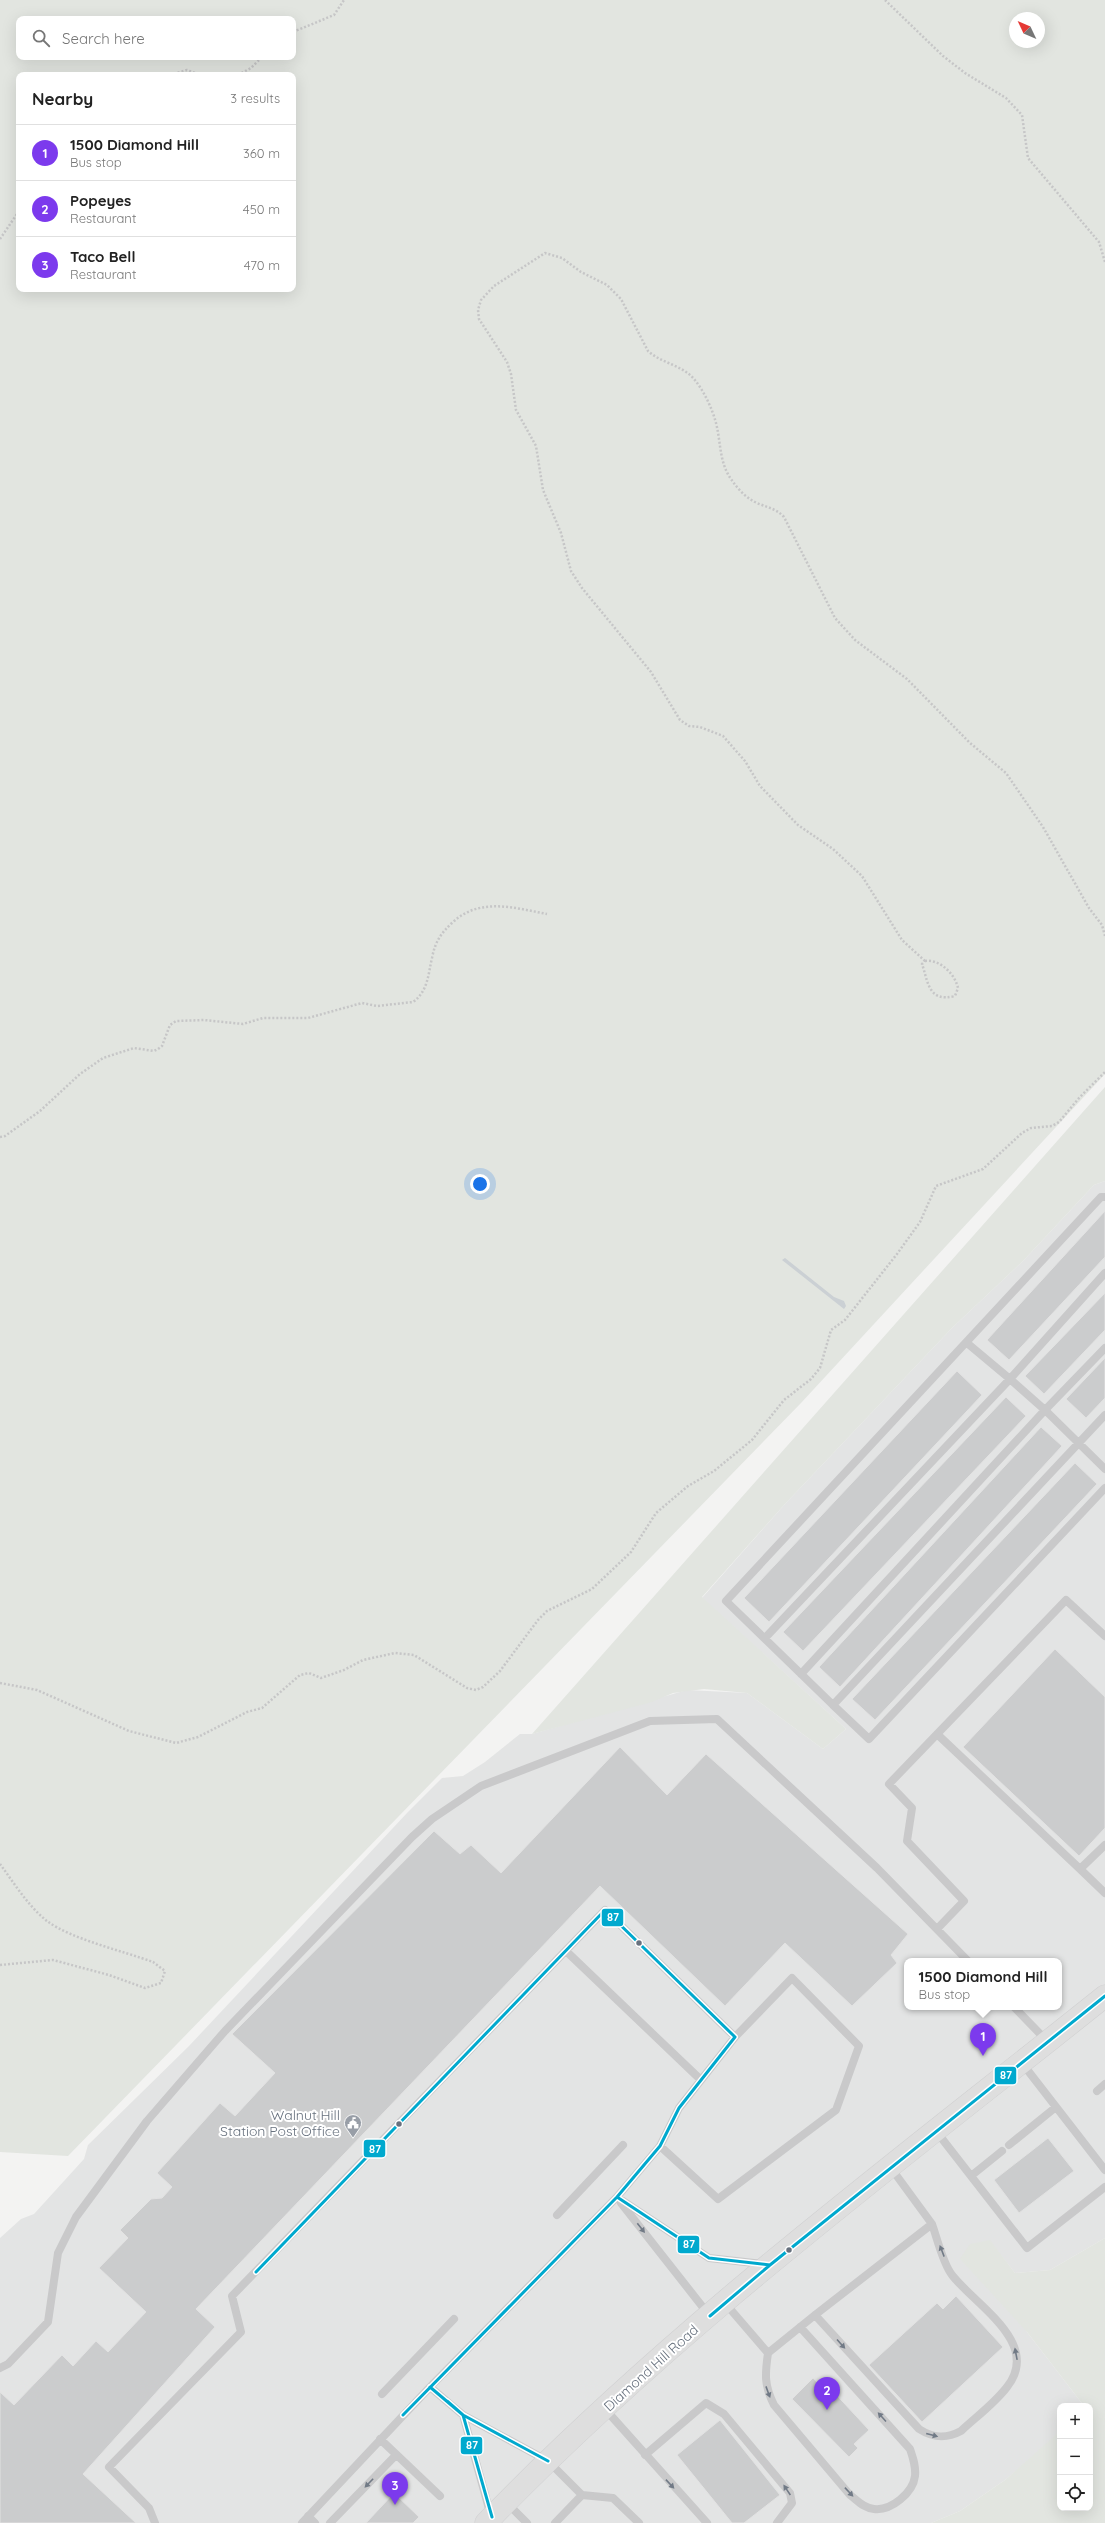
<!DOCTYPE html>
<html lang="en">
<head>
<meta charset="utf-8">
<style>
	body { margin:0; font-family:Quicksand,sans-serif; background:#f6f6f6; color:#222 }
	.controls { position:absolute; right:12px; bottom:12px; display:grid; overflow:hidden; border-radius:8px; box-shadow:0 4px 16px #0002 }
	.controls button { width:36px; height:36px; display:grid; place-items:center; padding:0; border:0; border-bottom:1px solid #e0e0e0; background:#fff; color:#222; font:20px sans-serif }
	.compass { position:absolute; left:1009px; top:12px; width:36px; height:36px; border-radius:50%; background:#fff; box-shadow:0 4px 16px #0002; rotate:314deg }
	.you { position:absolute; left:480px; top:1184px; width:14px; height:14px; margin:-10px; border:3px solid #fff; border-radius:50%; background:#1a73e8; box-shadow:0 0 0 6px #1a73e833 }
	.badge { display:grid; place-items:center; width:26px; height:26px; border-radius:50%; background:#7c3aed; color:#fff; font-size:13px; font-weight:700 }
	.pin { position:absolute; translate:-50% -33px; filter:drop-shadow(0 1px 2px #0008) }
	.pin::after { content:''; position:absolute; top:21px; width:14px; height:12px; background:inherit; clip-path:polygon(0 0,100% 0,50% 100%) }
	.popup { position:absolute; left:904px; top:1958px; width:158px; height:52px; box-sizing:border-box; display:grid; place-content:center; border-radius:8px; background:#fff; filter:drop-shadow(0 1px 3px #0005); font-size:13px; white-space:nowrap; color:#767676 }
	.popup b { font-size:15px; color:#222 }
	.popup::after { content:''; position:absolute; left:50%; top:100%; margin-left:-8px; border:8px solid transparent; border-top-color:#fff }
	.list { margin:0; padding:0; list-style:none }
	h2 { display:flex; justify-content:space-between; align-items:center; height:52px; margin:0; padding:0 16px; font-size:17px }
	h2 small { font-size:13px; font-weight:400; color:#767676 }
	.list li { display:grid; grid-template-columns:26px 1fr auto; gap:12px; align-items:center; box-sizing:border-box; height:56px; padding:0 16px; border-top:1px solid #e0e0e0 }
	.list b { display:block; font-size:15px; white-space:nowrap }
	.list p { margin:0; font-size:13px; white-space:nowrap; color:#767676 }
	.list em { font-size:13px; font-style:normal; color:#767676 }
	.icon { flex:none; width:22px; height:22px; fill:none; stroke:currentColor; stroke-width:2; stroke-linecap:round; stroke-linejoin:round }
	.map { position:relative; flex:none; width:1105px; height:2523px; overflow:hidden }
	.search { position:absolute; background:#fff; box-shadow:0 4px 16px #0002; left:16px; top:16px; width:280px; height:44px; display:flex; align-items:center; gap:10px; box-sizing:border-box; padding:0 14px; border-radius:8px; color:#767676; font-size:15px }
	.panel { position:absolute; background:#fff; box-shadow:0 4px 16px #0002; left:16px; top:72px; width:280px; height:220px; border-radius:8px }
	.map>svg:first-child { display:block }
	.built { fill:#e3e4e4; fill-rule:evenodd }
	.green { fill:#e2e5e0; fill-rule:evenodd }
	.water { fill:#cbd0d4 }
	.building { fill:#cbcccd; stroke:#e2e2e2 }
	.lines { fill:none; stroke-linecap:round; stroke-linejoin:round }
	.primary-casing { stroke:#d0d0d1; stroke-width:23 }
	.path { stroke:#c6c6c7; stroke-width:2.5; stroke-dasharray:2 2; stroke-linecap:butt }
	.lane { stroke:#c9c9ca; stroke-width:8 }
	.primary { stroke:#dedede; stroke-width:22 }
	.bus-1-casing { stroke:#fff; stroke-width:6 }
	.bus-1 { stroke:#00a9ce; stroke-width:3 }
	.oneway { fill:#717a86 }
	.bus-dot { fill:#67717e; stroke:#fff; stroke-width:1.5 }
	.labels { text-anchor:middle; stroke-width:4; stroke-linejoin:round; paint-order:stroke }
	.poi-label { font-size:14px; fill:#67717e; stroke:#fff; text-anchor:end }
	.street-label { font-size:14px; fill:#67717e; stroke:#fff }
	.line-badge { stroke:#fff; stroke-width:1.5 }
	.badge-label { font-size:11px; text-anchor:middle; font-weight:bold; fill:#fff }
</style>
</head>
<body>
<div class="map">
<svg width="1105" height="2523" viewBox="0 0 1105 2523">
	<rect width="100%" height="100%" fill="#f3f3f2"/>
	<path class="built" d="M 1105,1181 L 1105,2238 L 1050,2270 L 1015,2273 L 989,2240 L 1027,2332 L 1084,2406 L 1060,2406 L 1060,2431 L 1038,2453 L 1005,2480 L 960,2511 L 931,2523 L 0,2523 L 0,2238 L 21,2219 L 34,2214 L 84,2159 L 88,2145 L 189,2046 L 407,1813 L 442,1778 L 463,1776 L 485,1762 L 520,1734 L 532,1734 L 687,1690 L 747,1693 L 823,1749 L 846,1729 L 702,1598 L 785,1504 L 952,1328 L 1023,1261 L 1094,1185 ZM 907,1961 L 1059,1961 L 1059,2007 L 907,2007 Z"/>
	<path class="green" d="M 0,0 L 1105,0 L 1105,1074 L 801,1403 L 68,2156 L 0,2152 ZM 1015,18 L 1039,18 L 1039,42 L 1015,42 ZM 19,19 L 293,19 L 293,57 L 19,57 ZM 19,75 L 293,75 L 293,289 L 19,289 Z
		M 1105,1087 L 1105,1181 L 1094,1185 L 1023,1261 L 952,1328 L 785,1504 L 702,1597 L 846,1729 L 823,1749 L 747,1693 L 704,1689 L 673,1693 L 652,1702 L 532,1734 Z
		M 1105,2238 L 1105,2523 L 931,2523 L 960,2511 L 1005,2480 L 1060,2431 L 1060,2508 L 1090,2508 L 1090,2406 L 1084,2406 L 1027,2332 L 960,2259 L 970,2244 L 990,2240 L 1015,2273 L 1050,2270 Z"/>
	<path class="water" d="M 785,1258 L 834,1297 L 844,1301 L 846,1306 L 844,1309 L 782,1260 Z"/>
	<path class="building" d="M 1105,1211 L 1105,1257 L 1009,1360 L 987,1340 Z
		M 1105,1293 L 1105,1330 L 1044,1394 L 1025,1376 Z
		M 1105,1358 L 1105,1398 L 1086,1418 L 1066,1399 Z
		M 957,1371 L 982,1395 L 769,1622 L 744,1598 Z
		M 1006,1397 L 1026,1416 L 803,1651 L 783,1632 Z
		M 1041,1427 L 1062,1446 L 840,1687 L 819,1667 Z
		M 1075,1463 L 1097,1484 L 875,1720 L 852,1699 Z
		M 1055,1649 L 1105,1697 L 1105,1828 L 1079,1856 L 963,1747 Z
		M 620,1747 L 667,1795 L 706,1754 L 908,1934 L 891,1955 L 897,1963 L 852,2006 L 785,1943 L 725,2006 L 600,1886 L 196,2309 L 215,2327 L 83,2474 L 136,2523 L 0,2523 L 0,2392 L 14,2405 L 62,2355 L 73,2366 L 96,2341 L 108,2352 L 146,2312 L 99,2268 L 128,2238 L 120,2230 L 151,2199 L 162,2198 L 172,2187 L 157,2173 L 220,2103 L 235,2116 L 275,2073 L 232,2034 L 434,1831 L 460,1854 L 471,1845 L 501,1873 Z
		M 1048,2138 L 1074,2171 L 1019,2213 L 994,2180 Z
		M 956,2296 L 1003,2347 L 922,2422 L 869,2365 L 937,2303 L 943,2309 Z
		M 813,2378 L 826,2392 L 830,2388 L 869,2430 L 854,2444 L 858,2448 L 849,2457 L 792,2399 Z
		M 720,2420 L 780,2495 L 744,2523 L 732,2523 L 677,2455 Z
		M 394,2493 L 419,2517 L 413,2523 L 366,2523 Z"/>
	<g class="lines">
		<g class="primary-casing">
			<path id="primary" d="M 486,2523 C 674,2328 894,2165 1105,1996"/>
		</g>
		<path class="path" d="M 885,0 L 943,56 L 965,73 L 1006,98 L 1022,115 L 1028,158 L 1099,242 L 1105,262
			M 293,32 L 334,15 L 344,0
			M 170,75 L 187,70 L 200,75
			M 238,75 L 251,68 L 262,57
			M 0,239 L 19,211
			M 925,961 L 902,940 L 862,876 L 833,849 L 798,825 L 760,786 L 745,761 L 723,736 L 700,727 L 689,726 L 680,720 L 651,672 L 582,588 L 571,571 L 561,533 L 543,490 L 536,446 L 516,410 L 511,374 L 507,362 L 479,319 L 478,310 L 481,300 L 494,286 L 545,253 L 562,258 L 581,272 L 607,285 L 621,299 L 648,351 C 661,363 682,365 694,379 C 704,391 712,408 716,423 C 721,442 719,462 731,479 C 737,488 745,497 755,502 C 765,507 776,508 784,517 L 835,618 L 855,640 L 907,679 L 970,743 L 1006,773 L 1043,827 L 1089,908 L 1102,925 L 1105,936
			M 925,961 C 940,959 955,974 958,988 L 955,996 C 928,1003 928,981 922,964 Z
			M 0,1137 L 5,1136 L 40,1111 L 80,1074 L 103,1058 L 134,1048 L 154,1051 L 158,1049 L 162,1046 L 170,1025 L 176,1021 L 204,1020 L 243,1024 L 263,1018 L 308,1018 L 362,1003 L 377,1006 L 413,1002 C 428,991 428,975 432,958 C 435,942 441,933 453,922 C 480,897 515,908 547,914
			M 0,1683 L 37,1690 L 129,1731 L 176,1743 L 198,1737 L 247,1712 L 262,1708 L 300,1675 L 309,1673 L 321,1678 L 344,1670 L 363,1660 L 395,1653 L 414,1655 L 467,1688 L 476,1690 L 483,1687 L 500,1671 L 538,1620 L 547,1611 L 592,1589 L 631,1552 L 656,1513 L 688,1486 L 714,1471 L 752,1440 L 784,1400 L 811,1379 L 820,1368 L 831,1330 L 845,1320 L 897,1254 L 920,1222 L 936,1186 L 983,1169 L 1022,1133 L 1031,1128 L 1052,1126 L 1059,1122 L 1079,1098 L 1105,1072
			M 0,1864 C 14,1883 28,1906 47,1921 C 71,1939 123,1951 153,1962 L 165,1971 L 161,1983 L 145,1988 L 109,1975 L 53,1960 L 0,1965"/>
		<path class="lane" d="M 1105,1197 L 1101,1197 L 726,1601 L 833,1705 L 1105,1415
			M 967,1343 L 1010,1379 L 1105,1273
			M 765,1638 L 1010,1379 L 1045,1410 L 1105,1469
			M 801,1674 L 1045,1410 L 1105,1348
			M 833,1705 L 869,1739 L 1105,1488
			M 937,1734 L 1080,1869 L 1105,1845
			M 1080,1869 L 1105,1893
			M 937,1929 L 964,1901 L 907,1841 L 912,1808 L 889,1784 L 1066,1600 L 1105,1636
			M 566,1951 L 701,2080
			M 1014,2007 L 1047,2041
			M 1022,2063 L 1105,2170
			M 1097,2091 L 1105,2084
			M 936,2131 L 1027,2248 L 1105,2187
			M 1009,2145 L 1056,2107
			M 971,2176 L 1002,2151
			M 617,2197 L 709,2258 L 763,2264
			M 621,2203 L 709,2315
			M 557,2215 L 623,2145
			M 725,2303 L 768,2353
			M 815,2315 L 919,2429 C 933,2438 946,2439 961,2431 C 976,2417 995,2403 1007,2387 C 1042,2343 975,2305 952,2275 C 943,2264 937,2238 932,2224
			M 800,2327 L 910,2449 C 913,2458 916,2466 915,2476 C 913,2493 891,2511 874,2509 C 864,2508 858,2501 850,2495 L 774,2405 C 764,2385 765,2374 768,2353 L 815,2315 L 932,2224 L 891,2168
			M 0,2368 L 8,2364 L 48,2322 L 58,2253 L 76,2217 L 147,2121 L 225,2031 L 412,1837 L 432,1819 L 481,1786 L 650,1721 L 717,1719 L 877,1868 L 968,1961
			M 430,2387 L 463,2415 L 548,2461 L 582,2495 L 555,2523
			M 382,2394 L 454,2319
			M 605,2409 L 707,2523
			M 463,2415 L 491,2516
			M 380,2439 L 440,2496
			M 645,2455 L 706,2403 L 724,2414 L 790,2493 L 792,2503 L 777,2523
			M 582,2495 L 613,2498 L 639,2523
			M 507,2503 L 527,2523
			M 308,2516 L 315,2523
			M 155,2523 L 149,2508 L 109,2467 L 241,2332 L 232,2296 L 605,1910 L 735,2037
			M 302,2523 L 430,2387 L 617,2197 L 660,2146 L 679,2108 L 735,2037 L 792,1978 L 859,2046 L 836,2110 L 718,2199 L 660,2146
			M 330,2523 L 396,2455"/>
		<use href="#primary" class="primary"/>
		<g class="bus-1-casing">
			<path id="bus-1" d="M 617,2197 L 709,2258 L 770,2265
				M 256,2272 L 605,1910 L 735,2037
				M 710,2316 L 770,2265 L 1105,1996
				M 430,2387 L 463,2415 L 492,2517
				M 447,2401 L 463,2415 L 548,2461
				M 403,2415 L 617,2197 L 660,2146 L 679,2108 L 735,2037"/>
		</g>
		<use href="#bus-1" class="bus-1"/>
	</g>
	<defs><path id="oneway-solid" d="M-6-.8H1V-3.2L6.5 0L1 3.2V.8H-6Z"/></defs>
	<g class="oneway">
		<use href="#oneway-solid" transform="translate(641 2228) rotate(52)"/>
		<use href="#oneway-solid" transform="translate(942 2251) rotate(-111)"/>
		<use href="#oneway-solid" transform="translate(841 2344) rotate(48)"/>
		<use href="#oneway-solid" transform="translate(1016 2354) rotate(-101)"/>
		<use href="#oneway-solid" transform="translate(768 2392) rotate(70)"/>
		<use href="#oneway-solid" transform="translate(882 2417) rotate(-132)"/>
		<use href="#oneway-solid" transform="translate(932 2435) rotate(15)"/>
		<use href="#oneway-solid" transform="translate(369 2483) rotate(134)"/>
		<use href="#oneway-solid" transform="translate(670 2484) rotate(47)"/>
		<use href="#oneway-solid" transform="translate(787 2490) rotate(-124)"/>
		<use href="#oneway-solid" transform="translate(849 2492) rotate(47)"/>
	</g>
	<defs>
		<g id="civic-pin" transform="scale(0.9)"><path d="M0 17L-7.5 6A9.5 9.5 0 1 1 7.5 6Z" fill="#989ea7" stroke="#fff"/><path d="M-.6-6.5H3V-4.5H.6V-3L4-1V1h2V6H-6V1h2V-1L-.6-3ZM-1.2 2.5V6h2.4V2.5Z" fill="#fff"/></g>
	</defs>
	<g fill-rule="evenodd">
		<use href="#civic-pin" x="353" y="2123"/>
	</g>
	<g class="bus-dot">
		<circle cx="639" cy="1943" r="3.5"/>
		<circle cx="399" cy="2124" r="3.5"/>
		<circle cx="789" cy="2250" r="3.5"/>
	</g>
	<g class="labels">
		<g class="poi-label">
			<text x="340" y="2120">Walnut Hill<tspan x="340" dy="16">Station Post Office</tspan></text>
		</g>
		<g class="street-label">
			<text transform="translate(651 2368) rotate(-42)" y="5">Diamond Hill Road</text>
		</g>
	</g>
	<g class="line-badge">
		<rect x="601" y="1908" width="23" height="19" rx="4" fill="#00a9ce"/>
		<rect x="994" y="2066" width="23" height="19" rx="4" fill="#00a9ce"/>
		<rect x="363" y="2139" width="23" height="19" rx="4" fill="#00a9ce"/>
		<rect x="677" y="2235" width="23" height="19" rx="4" fill="#00a9ce"/>
		<rect x="460" y="2436" width="23" height="19" rx="4" fill="#00a9ce"/>
	</g>
	<g class="badge-label">
		<text x="613" y="1921">87</text>
		<text x="1006" y="2079">87</text>
		<text x="375" y="2153">87</text>
		<text x="689" y="2248">87</text>
		<text x="472" y="2449">87</text>
	</g>
</svg>
<div class="controls">
<button>+</button>
<button>−</button>
<button><svg class="icon" aria-label="locate" viewBox="0 0 24 24"><circle cx="12" cy="12" r="6"/><path d="M12 2v4M12 18v4M2 12h4M18 12h4"/></svg></button>
</div>
<svg class="compass" viewBox="-18 -18 36 36"><path d="M0-13l5 13h-10z" fill="#e53935"/><path d="M0 13l5-13h-10z" fill="#767676"/></svg>
<div class="you"></div>
<div class="pin badge" style="left:983px;top:2056px">1</div>
<div class="popup"><b>1500 Diamond Hill</b>Bus stop</div>
<div class="pin badge" style="left:827px;top:2410px">2</div>
<div class="pin badge" style="left:395px;top:2505px">3</div>
<div class="search"><svg class="icon" aria-label="search" viewBox="0 0 24 24"><circle cx="10" cy="10" r="6"/><path d="M15 15l6 6"/></svg>Search here</div>
<section class="panel">
<h2>Nearby<small>3 results</small></h2>
<ul class="list">
<li><span class="badge">1</span><div><b>1500 Diamond Hill</b><p>Bus stop</p></div><em>360 m</em></li>
<li><span class="badge">2</span><div><b>Popeyes</b><p>Restaurant</p></div><em>450 m</em></li>
<li><span class="badge">3</span><div><b>Taco Bell</b><p>Restaurant</p></div><em>470 m</em></li>
</ul>
</section>
</div>
</body>
</html>
